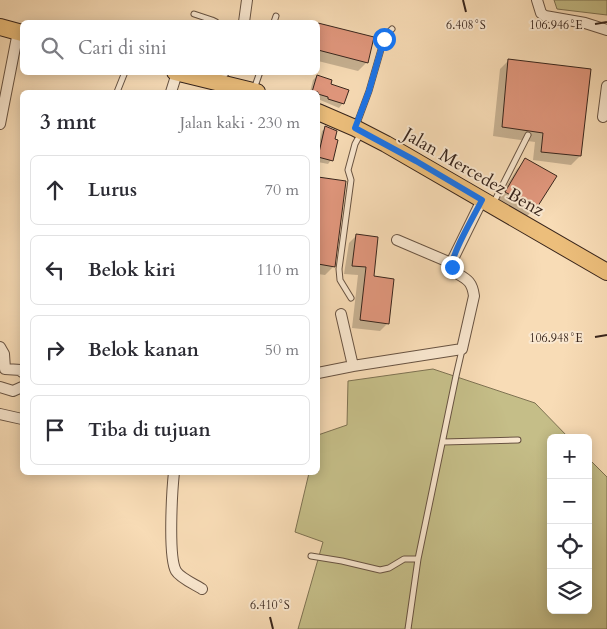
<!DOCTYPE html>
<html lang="id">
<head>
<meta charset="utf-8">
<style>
	body { margin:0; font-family:Cardo,serif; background:#f2f2f3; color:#2b2b33 }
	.controls { position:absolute; right:15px; bottom:15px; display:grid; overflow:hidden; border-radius:8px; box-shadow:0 2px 12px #0003 }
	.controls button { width:45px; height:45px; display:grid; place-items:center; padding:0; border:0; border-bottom:1px solid #e1e1e2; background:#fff; color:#2b2b33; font:25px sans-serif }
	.stop { position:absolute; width:15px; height:15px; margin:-11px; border:4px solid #1a73e8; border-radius:50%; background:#fff }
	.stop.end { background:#1a73e8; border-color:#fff; box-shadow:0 1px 5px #0008 }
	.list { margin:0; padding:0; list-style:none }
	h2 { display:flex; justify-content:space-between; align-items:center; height:65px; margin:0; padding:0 20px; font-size:21px }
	h2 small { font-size:16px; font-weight:400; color:#7c7c81 }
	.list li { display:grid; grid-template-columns:32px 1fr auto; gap:15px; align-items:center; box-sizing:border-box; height:70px; margin:0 10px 10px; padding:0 10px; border:1px solid #e1e1e2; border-radius:8px }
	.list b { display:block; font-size:19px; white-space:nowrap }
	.list em { font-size:16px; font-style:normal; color:#7c7c81 }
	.icon { flex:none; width:28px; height:28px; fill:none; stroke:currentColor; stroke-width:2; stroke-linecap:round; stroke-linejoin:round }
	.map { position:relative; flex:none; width:607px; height:629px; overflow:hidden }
	.search { position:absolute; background:#fff; box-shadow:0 2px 12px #0003; left:20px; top:20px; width:300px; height:55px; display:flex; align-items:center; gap:12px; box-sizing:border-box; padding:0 18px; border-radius:8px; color:#7c7c81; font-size:19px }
	.panel { position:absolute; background:#fff; box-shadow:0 2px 12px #0003; left:20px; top:90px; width:300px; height:385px; border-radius:8px }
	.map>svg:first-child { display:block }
	.green { fill:#c5be88; stroke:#7e7252 }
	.shadow { fill:#0003 }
	.building { fill:#e1977d; stroke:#38251c }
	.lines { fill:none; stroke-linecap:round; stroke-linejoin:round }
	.service-casing { stroke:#685342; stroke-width:7 }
	.minor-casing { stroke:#685342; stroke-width:12 }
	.primary-casing { stroke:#38251c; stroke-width:18 }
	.service { stroke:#fae8d0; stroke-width:5 }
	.minor { stroke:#fae8d0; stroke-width:10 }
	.primary { stroke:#ecbe7b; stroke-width:16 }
	.route { stroke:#1a73e8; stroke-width:6 }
	.ticks { fill:none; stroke:#38251c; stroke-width:2 }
	.labels { text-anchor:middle; stroke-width:4; stroke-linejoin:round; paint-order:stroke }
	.street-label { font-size:18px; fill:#38251c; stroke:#fae8d0 }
	.ticks-label { font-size:12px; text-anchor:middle; fill:#38251c; stroke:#fae8d0; stroke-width:4; stroke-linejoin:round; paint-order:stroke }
</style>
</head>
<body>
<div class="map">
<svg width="607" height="629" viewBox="0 0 607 629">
	<rect width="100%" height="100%" fill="#f8dcb6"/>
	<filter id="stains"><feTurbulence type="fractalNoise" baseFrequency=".004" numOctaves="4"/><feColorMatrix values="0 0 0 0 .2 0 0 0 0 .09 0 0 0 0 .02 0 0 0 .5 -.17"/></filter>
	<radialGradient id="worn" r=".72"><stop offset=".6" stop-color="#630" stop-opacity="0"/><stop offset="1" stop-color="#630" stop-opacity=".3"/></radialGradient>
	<path class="green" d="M 554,0 L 607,0 L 607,15 L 557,9 Z
		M 433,369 L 535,403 L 569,438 L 551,438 L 551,610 L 588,610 L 588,458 L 607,477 L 607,629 L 298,629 L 323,542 L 295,532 L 309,473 L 318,472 L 318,435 L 347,425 L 348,381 Z"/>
	<path class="shadow" d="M 318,24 L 373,38 L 367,62 L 358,71 L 318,61 Z
		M 509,60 L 590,70 L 580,156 L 571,165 L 533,160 L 535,142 L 493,136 L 500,69 Z
		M 317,76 L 329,85 L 343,103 L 339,108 L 318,99 L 318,92 L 310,92 L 313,80 Z
		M 326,128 L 331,160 L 328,164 L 318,162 L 318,148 L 322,131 Z
		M 526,160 L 535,208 L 526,217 L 497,201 L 517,169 Z
		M 318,179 L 345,182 L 334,266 L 325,275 L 318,274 Z
		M 357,235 L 388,323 L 380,331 L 352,328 L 358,275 L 344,274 L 349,243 Z"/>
	<path class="building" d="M 318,23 L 374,37 L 368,63 L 318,50 Z
		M 508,59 L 591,69 L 581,156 L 541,152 L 543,133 L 502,127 Z
		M 317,75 L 332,80 L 331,84 L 349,90 L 344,104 L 328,99 L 328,97 L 318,94 L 318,92 L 312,92 Z
		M 325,126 L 337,131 L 335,139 L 338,140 L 333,161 L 318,157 Z
		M 525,158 L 557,176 L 536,209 L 505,192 Z
		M 318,177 L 346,181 L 335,267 L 318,264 Z
		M 356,234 L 378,237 L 374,276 L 394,279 L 389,324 L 360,320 L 366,267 L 352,266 Z"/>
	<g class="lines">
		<g class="service-casing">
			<path id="service" d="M 194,14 L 212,20 L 216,22
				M 274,22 L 276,16
				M 254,89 L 260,72
				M 117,92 L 125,72
				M 356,126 L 369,91 L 384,39 L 388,33 L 392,29
				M 493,204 L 528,135
				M 351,298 L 340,280 L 339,269 L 351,180 L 348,170 L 355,144 L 361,133
				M 443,442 L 518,440
				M 311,556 L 342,561 L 380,570 L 389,568 L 404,559 L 418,559
				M 408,629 L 418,559 L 456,376 L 462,350"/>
		</g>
		<g class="minor-casing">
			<path id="minor" d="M 537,0 L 541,13 L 545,16 L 585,23 L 607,30
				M 244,22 L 247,0
				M 215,82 L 224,72
				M 171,92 L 177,73
				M 603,117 L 607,86
				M 0,124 L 18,32
				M 397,240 L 451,263
				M 341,314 L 353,366
				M 0,347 L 4,354 L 5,369 L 21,370 L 22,372
				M 318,373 L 353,366 L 462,349 L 474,296 C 472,280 466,279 453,271 L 451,263 L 482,200
				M 0,387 L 13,391 L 22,387
				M 0,414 L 22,419
				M 174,472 C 172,491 168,557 176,571 C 180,578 196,585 202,589"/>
		</g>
		<g class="primary-casing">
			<path id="primary" d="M 0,27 L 22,33
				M 175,72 L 257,92
				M 318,112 L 355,128 L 386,144 L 607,272"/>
		</g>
		<use href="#service" class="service"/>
		<use href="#minor" class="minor"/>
		<use href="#primary" class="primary"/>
	</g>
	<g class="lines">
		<path class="route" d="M 384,39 L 369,91 L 355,128 L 416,161 L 482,200 C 476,212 450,256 452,267"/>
	</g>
	<path class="ticks" d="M 463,0 L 466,12M 595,24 L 607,22M 595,337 L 607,335M 270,617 L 273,629"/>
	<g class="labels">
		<g class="street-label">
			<text transform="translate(474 172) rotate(30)" y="6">Jalan Mercedez Benz</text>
		</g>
	</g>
	<g class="ticks-label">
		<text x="556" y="29">106.946°E</text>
		<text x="466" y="29">6.408°S</text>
		<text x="556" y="342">106.948°E</text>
		<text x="270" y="609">6.410°S</text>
	</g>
	<rect width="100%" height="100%" filter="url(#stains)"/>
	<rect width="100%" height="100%" fill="url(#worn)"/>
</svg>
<div class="controls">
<button>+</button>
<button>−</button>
<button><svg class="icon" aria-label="locate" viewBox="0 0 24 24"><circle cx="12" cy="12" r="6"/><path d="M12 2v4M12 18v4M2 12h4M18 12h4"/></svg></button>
<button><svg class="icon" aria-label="layers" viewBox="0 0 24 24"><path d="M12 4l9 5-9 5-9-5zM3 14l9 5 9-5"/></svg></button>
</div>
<div class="stop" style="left:384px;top:39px"></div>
<div class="stop end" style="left:452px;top:267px"></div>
<div class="search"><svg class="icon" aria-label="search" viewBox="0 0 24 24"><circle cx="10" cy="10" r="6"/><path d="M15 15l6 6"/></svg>Cari di sini</div>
<section class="panel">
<h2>3 mnt<small>Jalan kaki · 230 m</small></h2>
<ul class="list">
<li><svg class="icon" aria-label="ahead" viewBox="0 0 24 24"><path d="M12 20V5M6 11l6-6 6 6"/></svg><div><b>Lurus</b></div><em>70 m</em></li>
<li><svg class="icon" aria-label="left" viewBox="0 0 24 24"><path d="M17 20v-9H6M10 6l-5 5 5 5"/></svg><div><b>Belok kiri</b></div><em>110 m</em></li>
<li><svg class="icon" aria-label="right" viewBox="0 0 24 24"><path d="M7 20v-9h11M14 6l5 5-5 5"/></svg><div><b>Belok kanan</b></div><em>50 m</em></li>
<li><svg class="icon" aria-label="arrive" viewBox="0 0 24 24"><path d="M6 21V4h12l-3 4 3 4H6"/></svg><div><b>Tiba di tujuan</b></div></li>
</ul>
</section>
</div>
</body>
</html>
